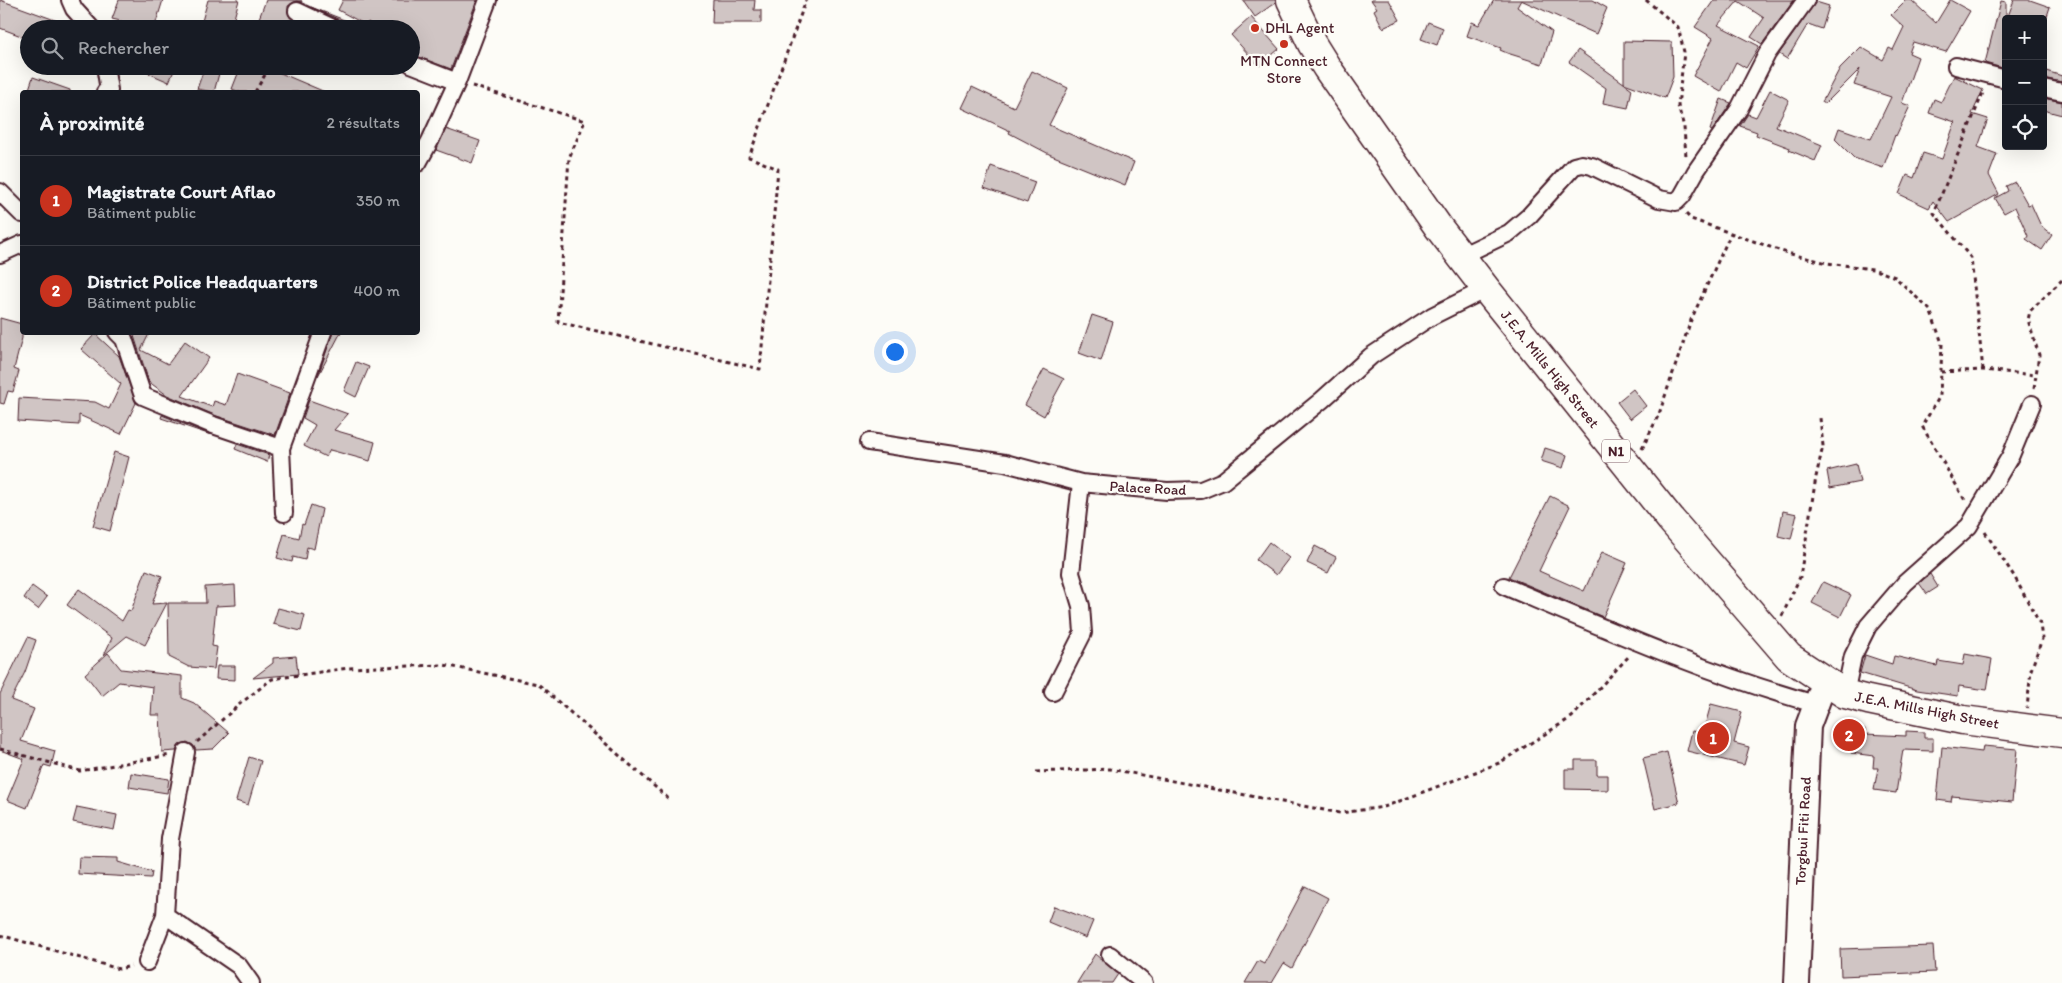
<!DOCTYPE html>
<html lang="fr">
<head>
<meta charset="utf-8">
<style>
	body { margin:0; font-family:Itim,sans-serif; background:#20242c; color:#f1f3f6 }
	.controls { position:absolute; right:15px; top:15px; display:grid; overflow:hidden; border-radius:5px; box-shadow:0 5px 20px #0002 }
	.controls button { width:45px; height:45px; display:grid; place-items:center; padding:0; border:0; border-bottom:1px solid #363941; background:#171b24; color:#f1f3f6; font:25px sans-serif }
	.you { position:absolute; left:894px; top:351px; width:18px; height:18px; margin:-12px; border:4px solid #fff; border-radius:50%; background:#1a73e8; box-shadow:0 0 0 8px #1a73e833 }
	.badge { display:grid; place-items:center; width:32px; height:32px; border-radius:50%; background:#c8321e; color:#fff; font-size:16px; font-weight:700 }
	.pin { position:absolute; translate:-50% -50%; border:2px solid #fff; box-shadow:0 1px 5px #0006 }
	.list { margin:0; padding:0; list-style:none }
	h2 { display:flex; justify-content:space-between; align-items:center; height:65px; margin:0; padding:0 20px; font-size:21px }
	h2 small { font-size:16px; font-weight:400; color:#9ea1a6 }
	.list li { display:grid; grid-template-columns:32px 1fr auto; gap:15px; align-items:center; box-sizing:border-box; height:90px; padding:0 20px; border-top:1px solid #363941 }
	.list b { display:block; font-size:19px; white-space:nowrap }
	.list p { margin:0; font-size:16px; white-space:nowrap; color:#9ea1a6 }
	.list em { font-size:16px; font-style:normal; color:#9ea1a6 }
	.icon { flex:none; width:28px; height:28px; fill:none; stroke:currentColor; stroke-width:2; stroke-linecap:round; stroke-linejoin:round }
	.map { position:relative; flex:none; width:2062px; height:983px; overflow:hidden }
	.search { position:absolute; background:#171b24; box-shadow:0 5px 20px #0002; left:20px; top:20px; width:400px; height:55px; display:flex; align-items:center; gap:12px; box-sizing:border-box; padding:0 18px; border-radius:28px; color:#9ea1a6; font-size:19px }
	.panel { position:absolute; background:#171b24; box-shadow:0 5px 20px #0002; left:20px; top:90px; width:400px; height:245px; border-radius:5px }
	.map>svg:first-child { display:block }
	.building { fill:#d0c5c4; stroke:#4a1f2b }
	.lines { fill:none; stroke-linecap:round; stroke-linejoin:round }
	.street-casing { stroke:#4a1f2b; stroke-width:20 }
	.secondary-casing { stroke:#4a1f2b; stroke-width:28 }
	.highway-casing { stroke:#4a1f2b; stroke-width:31 }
	.path { stroke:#4a1f2b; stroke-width:3; stroke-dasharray:4 4; stroke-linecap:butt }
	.street { stroke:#fdfcf7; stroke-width:16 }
	.secondary { stroke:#fdfcf7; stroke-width:24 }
	.highway { stroke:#fdfcf7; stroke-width:28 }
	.poi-dot { fill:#c8321e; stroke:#fdfcf7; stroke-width:2 }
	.labels { text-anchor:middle; stroke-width:4.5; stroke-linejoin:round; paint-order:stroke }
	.shield { fill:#fdfcf7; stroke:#806168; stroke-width:1 }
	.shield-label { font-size:14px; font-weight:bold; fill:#4a1f2b }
	.poi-label { font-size:15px; fill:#4a1f2b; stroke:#fdfcf7; text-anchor:start }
	.street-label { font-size:15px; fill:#4a1f2b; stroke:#fdfcf7 }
</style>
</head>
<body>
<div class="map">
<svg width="2062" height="983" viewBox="0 0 2062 983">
	<rect width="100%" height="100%" fill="#fdfcf7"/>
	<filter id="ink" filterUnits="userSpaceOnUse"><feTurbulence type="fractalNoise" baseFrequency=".02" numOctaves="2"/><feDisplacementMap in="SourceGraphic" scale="10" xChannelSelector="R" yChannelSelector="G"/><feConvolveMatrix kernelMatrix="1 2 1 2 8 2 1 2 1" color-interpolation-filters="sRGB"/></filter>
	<g filter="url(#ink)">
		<path class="building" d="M 0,0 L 74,27 L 74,29 L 29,29 L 29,39 L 0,28 Z
			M 119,0 L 163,0 L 154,29 L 112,19 Z
			M 208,0 L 239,0 L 231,29 L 217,29 L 218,26 L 202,21 Z
			M 266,0 L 301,0 L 302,2 L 296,1 L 288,6 L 289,16 L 311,29 L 255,29 Z
			M 343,0 L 477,0 L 451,69 L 411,54 L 411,29 L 379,29 L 368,22 L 366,25 L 338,10 Z
			M 713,0 L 755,0 L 754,10 L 761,10 L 761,23 L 712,23 Z
			M 1243,0 L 1276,0 L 1276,2 L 1255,17 Z
			M 1371,0 L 1389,0 L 1400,20 L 1383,28 L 1374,10 L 1377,8 Z
			M 1494,0 L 1593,0 L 1607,8 L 1596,34 L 1521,0 L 1517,7 L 1552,32 L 1542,64 L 1507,53 L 1500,50 L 1501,48 L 1467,36 L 1472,22 L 1479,25 Z
			M 1714,0 L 1794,0 L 1762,44 L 1751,37 L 1764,18 L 1738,1 L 1718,25 L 1759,46 L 1746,68 L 1736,62 L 1721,92 L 1693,76 L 1713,38 L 1695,27 Z
			M 1906,0 L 1911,0 L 1936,23 L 1950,0 L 1970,11 L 1946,52 L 1913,42 L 1909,53 L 1918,57 L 1902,103 L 1910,106 L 1896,136 L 1895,135 L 1883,168 L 1854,158 L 1835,139 L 1839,128 L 1871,139 L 1891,97 L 1854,85 L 1860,69 L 1825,104 L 1822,102 L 1840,68 L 1861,47 L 1883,60 L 1889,48 L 1893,50 L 1904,27 L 1891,15 Z
			M 2014,0 L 2030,0 L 2050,7 L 2046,19 L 2007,19 Z
			M 2001,1 L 2006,2 L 2006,69 L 1985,63 Z
			M 1816,2 L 1829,6 L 1822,29 L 1808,24 L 1787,59 L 1779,54 Z
			M 311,7 L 365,28 L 365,29 L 345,29 L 340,20 Z
			M 1251,17 L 1279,49 L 1259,66 L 1231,35 Z
			M 1428,22 L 1443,28 L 1437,45 L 1421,39 Z
			M 1624,41 L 1672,42 L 1673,77 L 1665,98 L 1624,83 Z
			M 1578,50 L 1632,89 L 1628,108 L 1603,103 L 1606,88 L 1569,62 Z
			M 132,66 L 176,66 L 169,82 Z
			M 205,66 L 221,66 L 214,92 L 197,89 Z
			M 241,66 L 264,66 L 325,92 L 240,92 L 232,89 Z
			M 2043,70 L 2062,76 L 2062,82 L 2043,78 Z
			M 1032,71 L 1068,88 L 1049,125 L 1134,162 L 1125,185 L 1051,155 L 1009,133 L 1010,131 L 962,108 L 972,87 L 1014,107 Z
			M 1954,76 L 1983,90 L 1972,114 L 1988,119 L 1978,147 L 1997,154 L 1989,175 L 1999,194 L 1949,222 L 1933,201 L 1929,208 L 1899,194 L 1907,175 L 1914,178 L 1923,153 L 1942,159 L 1955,122 L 1929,113 L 1934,99 L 1941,102 Z
			M 33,77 L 70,90 L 70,92 L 28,92 Z
			M 1770,90 L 1789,100 L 1776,126 L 1822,145 L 1815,161 L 1789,150 L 1790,148 L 1756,135 L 1757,132 L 1740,126 L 1748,114 L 1756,117 Z
			M 2043,98 L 2062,102 L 2062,115 L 2043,110 Z
			M 1721,99 L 1731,103 L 1712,131 L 1710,130 Z
			M 446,129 L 480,141 L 472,163 L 436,150 Z
			M 991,166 L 1035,182 L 1027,203 L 984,188 Z
			M 2015,182 L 2028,205 L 2031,204 L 2041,226 L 2052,235 L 2042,250 L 2026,239 L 2028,236 L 2015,207 L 2004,213 L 1995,198 L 2008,191 L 2006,186 Z
			M 1092,315 L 1113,322 L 1101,361 L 1079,353 Z
			M 0,318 L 22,324 L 22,338 L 14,369 L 19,371 L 13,392 L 8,391 L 4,404 L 0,403 Z
			M 136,332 L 150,332 L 141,350 L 168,364 L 185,341 L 209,358 L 182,396 L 212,407 L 214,401 L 226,405 L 237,374 L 290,393 L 275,435 L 217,416 L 167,395 L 149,382 L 134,336 Z
			M 333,332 L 341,332 L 318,376 L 332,335 Z
			M 95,334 L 119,356 L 136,403 L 121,434 L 79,415 L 79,425 L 18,421 L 19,398 L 95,402 L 109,409 L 121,384 L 81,349 Z
			M 356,362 L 369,367 L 356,397 L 344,391 Z
			M 1044,369 L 1064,379 L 1044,416 L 1025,405 Z
			M 1633,389 L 1646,406 L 1630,419 L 1617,402 Z
			M 309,400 L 348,414 L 334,430 L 375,442 L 370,461 L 330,450 L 326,457 L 304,446 L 315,425 L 303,418 Z
			M 162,415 L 211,435 L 161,418 Z
			M 237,444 L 269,455 L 267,462 L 235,449 Z
			M 1545,448 L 1567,455 L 1563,468 L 1541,461 Z
			M 114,452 L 129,457 L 110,531 L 93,526 Z
			M 1856,464 L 1860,482 L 1830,488 L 1827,471 Z
			M 1550,496 L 1570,506 L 1539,571 L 1584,591 L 1602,552 L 1627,563 L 1603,617 L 1509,577 Z
			M 311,505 L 322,509 L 314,549 L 307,547 L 305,560 L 293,557 L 292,562 L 277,558 L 284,534 L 299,538 L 302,524 L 304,525 Z
			M 1783,511 L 1797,514 L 1791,539 L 1778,536 Z
			M 1269,542 L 1289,558 L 1276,575 L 1256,560 Z
			M 1315,546 L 1336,557 L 1328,573 L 1307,563 Z
			M 146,570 L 162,576 L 152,604 L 167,603 L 145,645 L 127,636 L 104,655 L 112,638 L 67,605 L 79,589 L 122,621 L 128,610 L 131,611 Z
			M 1930,574 L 1938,587 L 1927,594 L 1919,583 Z
			M 1823,582 L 1851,595 L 1840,617 L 1812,603 Z
			M 235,585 L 236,605 L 216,606 L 212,646 L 217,647 L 214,669 L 189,667 L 169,657 L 168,603 L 206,603 L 205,587 Z
			M 32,586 L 47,597 L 38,609 L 24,598 Z
			M 278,608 L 305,615 L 301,631 L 273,624 Z
			M 28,637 L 36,640 L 25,672 L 11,700 L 34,709 L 21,741 L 55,751 L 51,767 L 44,765 L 27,808 L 7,800 L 24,759 L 0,750 L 0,694 Z
			M 108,653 L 121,669 L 182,676 L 182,698 L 194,703 L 229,733 L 213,749 L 196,750 L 193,745 L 187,742 L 179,745 L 176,751 L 162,752 L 160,715 L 151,715 L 153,687 L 119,682 L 102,696 L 85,674 Z
			M 1965,654 L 1992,659 L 1987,690 L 1959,686 L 1958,696 L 1917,690 L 1860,673 L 1865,655 L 1892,664 L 1894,656 L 1937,666 L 1938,661 L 1963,665 Z
			M 296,656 L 298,674 L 253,678 L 273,663 L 273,658 Z
			M 217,666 L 235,666 L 235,680 L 216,679 Z
			M 1711,704 L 1742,712 L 1734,743 L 1749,747 L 1744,765 L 1687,751 L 1692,731 L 1703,733 Z
			M 1837,725 L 1865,729 L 1865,734 L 1906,736 L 1906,731 L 1924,732 L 1924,738 L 1933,738 L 1933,751 L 1903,750 L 1896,793 L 1874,790 L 1878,768 L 1873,768 L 1874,756 L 1851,753 L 1853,742 L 1835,739 Z
			M 1983,746 L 2017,749 L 2012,802 L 1952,796 L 1951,802 L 1937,800 L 1942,747 L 1982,752 Z
			M 1667,752 L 1679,803 L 1655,809 L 1643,758 Z
			M 249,757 L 261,761 L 248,805 L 236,801 Z
			M 1575,760 L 1597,760 L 1597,775 L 1608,775 L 1608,790 L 1565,789 L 1565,769 L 1575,769 Z
			M 131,773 L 169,779 L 167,793 L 129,787 Z
			M 77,807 L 117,815 L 114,830 L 73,822 Z
			M 79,857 L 118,858 L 118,862 L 152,872 L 151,878 L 78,874 Z
			M 1305,886 L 1328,898 L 1292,968 L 1284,963 L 1272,983 L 1245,983 L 1258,961 L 1264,964 Z
			M 1054,906 L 1093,921 L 1086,938 L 1048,922 Z
			M 1933,946 L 1935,972 L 1841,976 L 1840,949 Z
			M 1095,954 L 1118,974 L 1112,983 L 1077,983 Z"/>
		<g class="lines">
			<g class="street-casing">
				<path id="street" d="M 70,0 L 74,9 L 92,29
					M 297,11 L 335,29
					M 411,64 L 457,82 L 488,0
					M 1956,66 L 2006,79
					M 2043,88 L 2062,92
					M 105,92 L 109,90 L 105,66
					M 418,163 L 430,141 L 457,82
					M 0,192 L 22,214
					M 0,254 L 22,244
					M 1461,256 L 1509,233 L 1529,216 L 1574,166 L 1582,164 L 1592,166 L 1659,199 L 1676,202 L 1682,196 L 1696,171 L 1739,109 L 1767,54 L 1806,0
					M 117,332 L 124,339 L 143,396 L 213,425 L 281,448 L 323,332
					M 869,442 L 1005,463 L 1081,483 L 1167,491 L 1201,490 L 1223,481 L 1322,400 L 1371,356 L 1432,316 L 1486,289
					M 281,448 L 284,513
					M 1504,586 C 1606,629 1708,674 1815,704
					M 1053,692 L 1083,633 L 1081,606 L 1071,573 L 1081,483
					M 1845,694 L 1853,656 L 1868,626 L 1905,583 L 1969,526 L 2011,455 L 2032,404
					M 165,915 L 239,966 L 251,983
					M 1110,955 L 1144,983
					M 147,962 L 165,915 L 170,839 L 186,752"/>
			</g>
			<g class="secondary-casing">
				<path id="secondary" d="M 1797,983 L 1808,726 L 1825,681"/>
			</g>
			<g class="highway-casing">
				<path id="highway" d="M 1291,0 L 1312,44 L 1327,68 L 1439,228 L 1486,289 L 1671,520 L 1789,657 L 1845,694 L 1868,700 L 1963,720 L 2062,733"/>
			</g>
			<path class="path" d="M 1646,0 L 1678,27 L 1684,52 L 1678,106 L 1684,127 L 1686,157
				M 472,86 L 585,121 L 569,158 L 558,322 L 760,369 L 778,169 L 749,157 L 806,0
				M 255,92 L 270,66
				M 1686,214 L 1691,219 L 1787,253 L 1827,263 L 1873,269 L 1895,277 L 1930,310 L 1942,343 L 1940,396 L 1922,426 L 1966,502
				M 1983,370 L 1971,258 L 1934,213 L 1984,90
				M 1941,372 L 1983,370 L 2036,375
				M 2034,388 L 2039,355 L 2028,320 L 2030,311 L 2062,280
				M 1642,449 L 1659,414 L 1691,320 L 1731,233
				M 1985,532 L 2014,576 L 2040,624 L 2042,639 L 2031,670 L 2027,708
				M 1782,616 L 1800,577 L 1816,477 L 1823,446 L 1820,418
				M 197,742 L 241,703 L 272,679 L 348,668 L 444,665 L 538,684 L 670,800
				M 0,749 L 80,771 L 170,755
				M 1036,772 L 1110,769 L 1340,813 L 1384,807 L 1499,763 L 1572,717 L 1630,655
				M 0,935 L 119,969 L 131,966"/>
			<use href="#street" class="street"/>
			<use href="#secondary" class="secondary"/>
			<use href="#highway" class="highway"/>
		</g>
	</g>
	<g class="poi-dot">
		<circle cx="1255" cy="28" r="5"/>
		<circle cx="1284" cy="44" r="5"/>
	</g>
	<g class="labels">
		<rect class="shield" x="1602" y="439.5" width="28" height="23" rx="4"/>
		<g class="shield-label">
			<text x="1616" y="456">N1</text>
		</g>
		<g class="poi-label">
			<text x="1265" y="33">DHL Agent</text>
			<text x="1284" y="66" text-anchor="middle">MTN Connect<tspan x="1284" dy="17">Store</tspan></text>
		</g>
		<g class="street-label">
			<text transform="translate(1550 369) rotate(51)" y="5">J.E.A. Mills High Street</text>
			<text transform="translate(1148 488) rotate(3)" y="5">Palace Road</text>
			<text transform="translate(1927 710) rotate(11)" y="5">J.E.A. Mills High Street</text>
			<text transform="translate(1803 831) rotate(-87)" y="5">Torgbui Fiti Road</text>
		</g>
	</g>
</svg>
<div class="controls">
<button>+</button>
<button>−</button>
<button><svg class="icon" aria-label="locate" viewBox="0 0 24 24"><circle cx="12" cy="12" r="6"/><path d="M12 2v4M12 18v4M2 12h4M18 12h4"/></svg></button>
</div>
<div class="you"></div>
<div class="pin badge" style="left:1713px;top:738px">1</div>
<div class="pin badge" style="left:1849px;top:735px">2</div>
<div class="search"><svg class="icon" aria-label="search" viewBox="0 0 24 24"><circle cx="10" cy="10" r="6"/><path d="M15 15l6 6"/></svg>Rechercher</div>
<section class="panel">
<h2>À proximité<small>2 résultats</small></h2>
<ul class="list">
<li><span class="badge">1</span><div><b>Magistrate Court Aflao</b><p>Bâtiment public</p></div><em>350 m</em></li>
<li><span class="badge">2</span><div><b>District Police Headquarters</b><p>Bâtiment public</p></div><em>400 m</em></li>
</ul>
</section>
</div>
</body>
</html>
